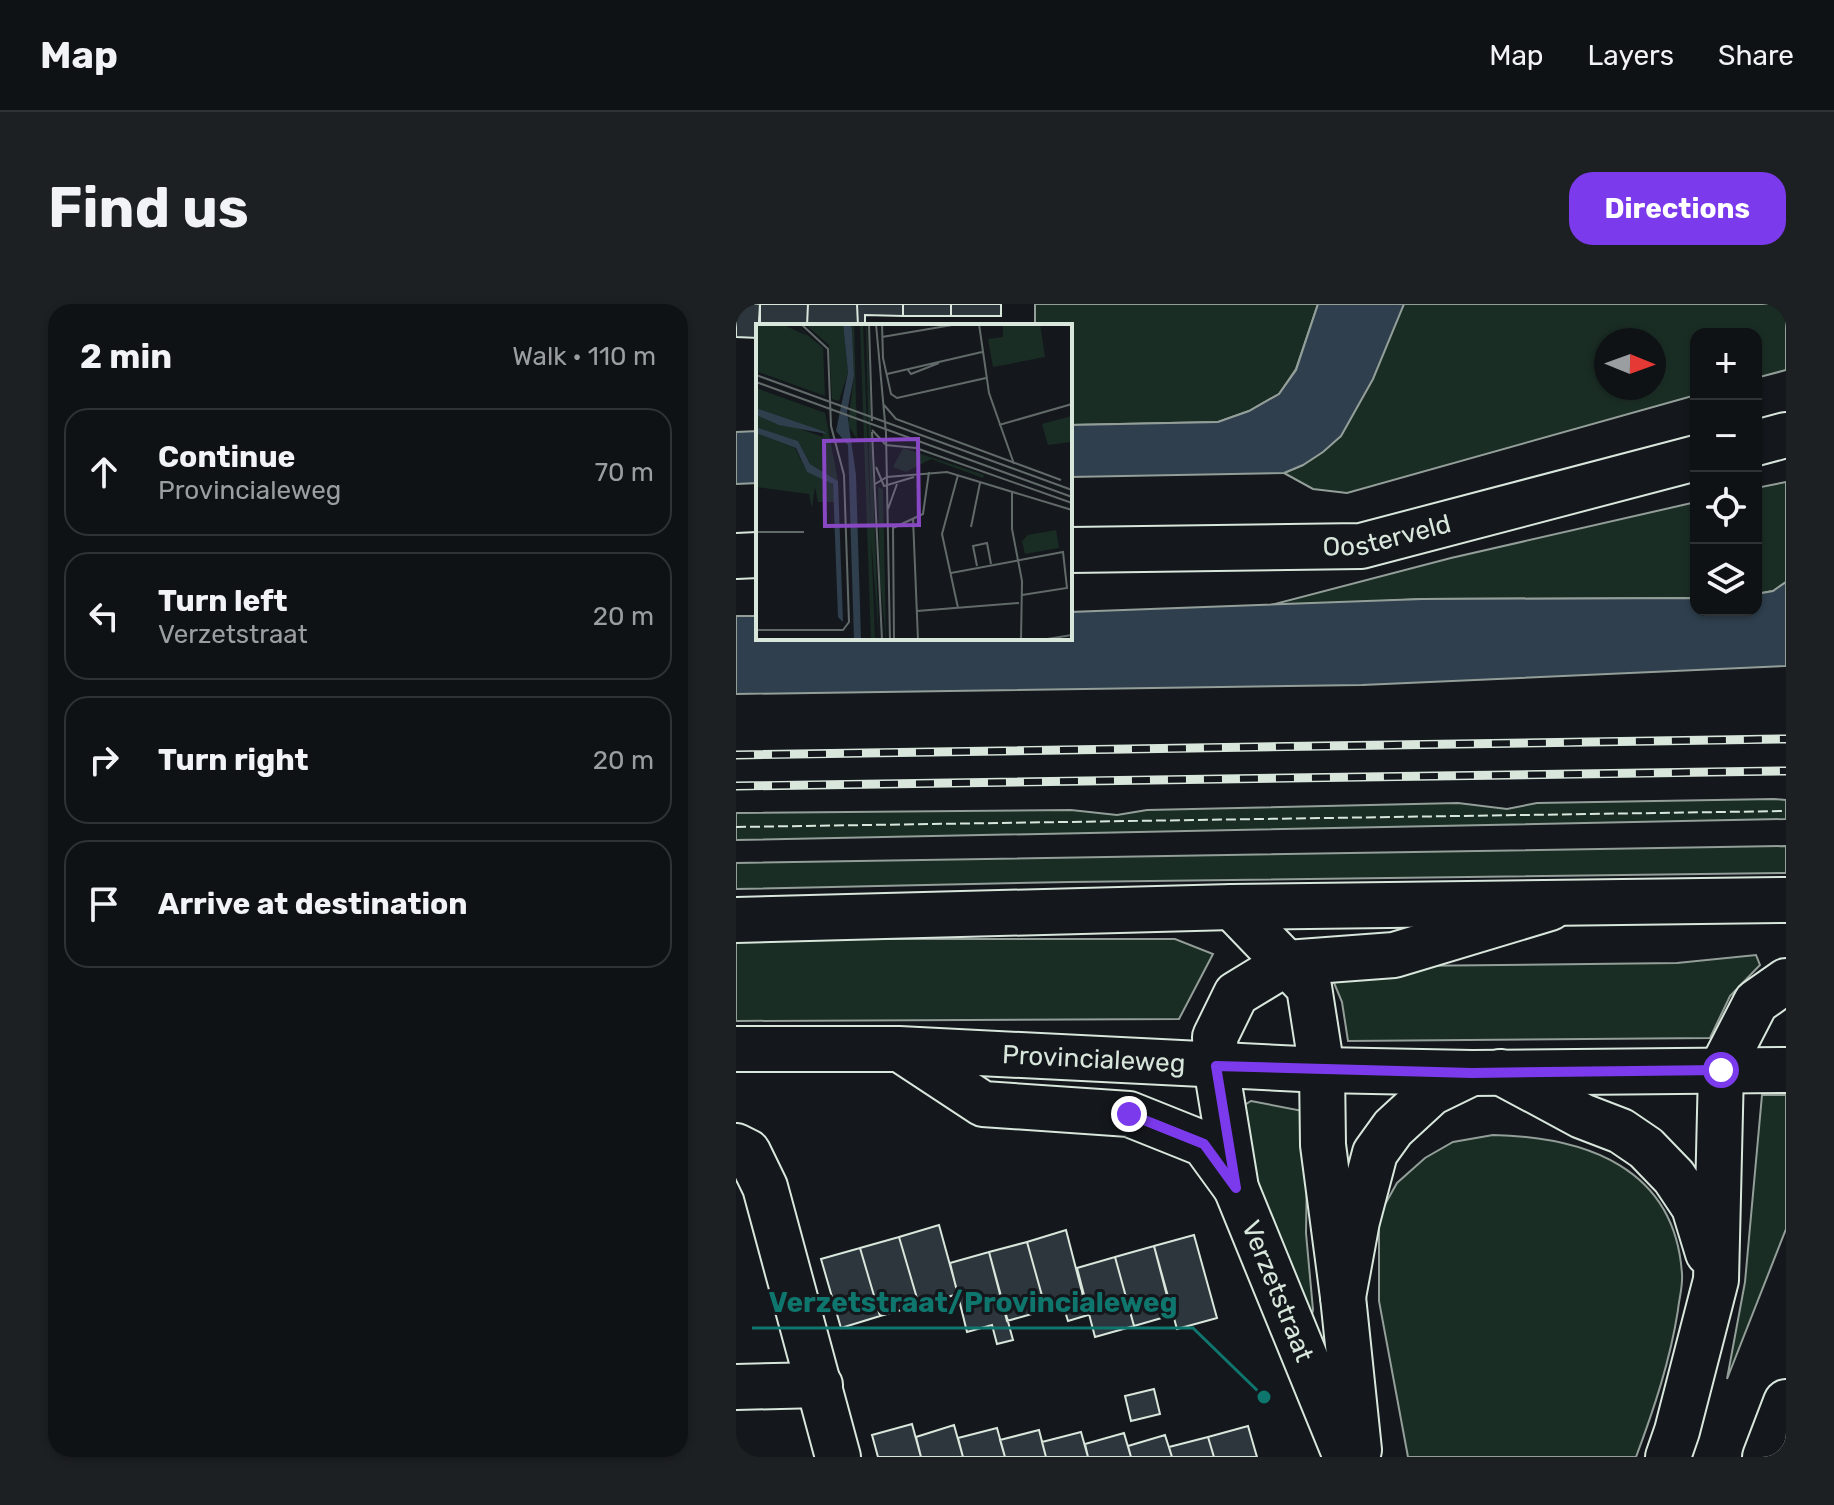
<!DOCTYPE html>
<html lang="en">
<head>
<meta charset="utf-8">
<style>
	body { margin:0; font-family:Rubik,sans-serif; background:#1d2022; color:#f1f3f6 }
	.controls { position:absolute; right:24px; top:24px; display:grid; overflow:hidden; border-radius:16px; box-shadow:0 2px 6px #0004 }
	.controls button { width:72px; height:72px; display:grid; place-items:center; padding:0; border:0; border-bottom:2px solid #2f3234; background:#0f1215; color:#f1f3f6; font:40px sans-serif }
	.compass { position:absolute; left:858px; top:24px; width:72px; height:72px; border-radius:50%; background:#0f1215; box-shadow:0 2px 6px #0004; rotate:91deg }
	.stop { position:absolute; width:24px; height:24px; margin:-18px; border:6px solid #7c3aed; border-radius:50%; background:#fff }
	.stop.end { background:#7c3aed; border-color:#fff; box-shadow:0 2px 8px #0008 }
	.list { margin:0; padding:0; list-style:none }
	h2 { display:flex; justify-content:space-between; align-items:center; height:104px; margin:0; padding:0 32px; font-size:34px }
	h2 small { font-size:26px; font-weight:400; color:#9b9ea0 }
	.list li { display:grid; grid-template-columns:52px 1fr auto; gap:24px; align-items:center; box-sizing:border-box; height:128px; margin:0 16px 16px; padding:0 16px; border:2px solid #2f3234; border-radius:24px }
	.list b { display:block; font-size:30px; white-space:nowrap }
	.list p { margin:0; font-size:26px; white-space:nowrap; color:#9b9ea0 }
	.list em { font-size:26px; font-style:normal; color:#9b9ea0 }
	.icon { flex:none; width:44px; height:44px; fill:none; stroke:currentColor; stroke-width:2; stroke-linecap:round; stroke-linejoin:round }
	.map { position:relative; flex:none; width:1050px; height:1153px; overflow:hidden; border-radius:24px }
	header { display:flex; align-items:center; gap:48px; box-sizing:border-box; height:112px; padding:0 40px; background:#0f1215; border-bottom:2px solid #2f3234 }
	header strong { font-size:38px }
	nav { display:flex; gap:44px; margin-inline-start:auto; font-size:28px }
	.intro { display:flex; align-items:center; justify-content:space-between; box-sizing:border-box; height:192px; padding:0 48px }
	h1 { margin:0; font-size:56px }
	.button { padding:20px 36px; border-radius:24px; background:#7c3aed; color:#fff; font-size:28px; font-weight:700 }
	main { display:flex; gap:48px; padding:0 48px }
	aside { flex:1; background:#0f1215; border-radius:24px; box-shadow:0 2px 6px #0004 }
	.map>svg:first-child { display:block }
	.green { fill:#1a2d24; stroke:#939e99; stroke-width:2; fill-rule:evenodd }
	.water { fill:#2f3f4d; stroke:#939e99; stroke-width:2 }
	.building { fill:#2c363c; stroke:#d8e6dc; stroke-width:2 }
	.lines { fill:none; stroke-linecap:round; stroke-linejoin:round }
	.minor-casing { stroke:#d8e6dc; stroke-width:48 }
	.primary-casing { stroke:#d8e6dc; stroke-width:48 }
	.motorway-casing { stroke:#d8e6dc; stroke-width:48 }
	.minor { stroke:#14181c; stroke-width:44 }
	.primary { stroke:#14181c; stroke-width:44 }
	.motorway { stroke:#14181c; stroke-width:44 }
	.rail-casing { stroke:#d8e6dc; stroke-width:9 }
	.rail { stroke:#14181c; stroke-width:6; stroke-dasharray:18; stroke-linecap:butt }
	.fence { stroke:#d8e6dc; stroke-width:2; stroke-dasharray:10 4; stroke-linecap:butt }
	.route { stroke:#7c3aed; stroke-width:10 }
	.labels { text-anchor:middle; stroke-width:6; stroke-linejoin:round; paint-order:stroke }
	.street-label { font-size:26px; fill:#d8e6dc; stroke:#14181c }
	.inset-road { fill:none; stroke:#626a69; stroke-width:2 }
	.view { fill:#8948c3; fill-opacity:0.15; stroke:#8948c3; stroke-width:4 }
	.inset-edge { fill:none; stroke:#d8e6dc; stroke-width:4 }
	.leader { fill:none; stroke:#0f766e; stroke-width:3 }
	.callout-dot { fill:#0f766e; stroke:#14181c; stroke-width:3 }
	.callout-label { font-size:28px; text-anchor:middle; font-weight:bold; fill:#0f766e; stroke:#14181c; stroke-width:6; stroke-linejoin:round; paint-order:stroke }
</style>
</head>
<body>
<header>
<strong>Map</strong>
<nav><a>Map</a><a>Layers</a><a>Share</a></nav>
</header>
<div class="intro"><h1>Find us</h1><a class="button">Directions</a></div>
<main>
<aside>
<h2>2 min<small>Walk · 110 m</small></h2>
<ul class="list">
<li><svg class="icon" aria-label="ahead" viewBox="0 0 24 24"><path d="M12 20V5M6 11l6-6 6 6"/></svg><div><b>Continue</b><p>Provincialeweg</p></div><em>70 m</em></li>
<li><svg class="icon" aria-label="left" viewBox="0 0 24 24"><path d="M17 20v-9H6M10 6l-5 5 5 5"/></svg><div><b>Turn left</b><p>Verzetstraat</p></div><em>20 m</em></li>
<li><svg class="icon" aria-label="right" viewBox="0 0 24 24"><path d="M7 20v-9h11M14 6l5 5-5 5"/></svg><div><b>Turn right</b></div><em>20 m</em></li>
<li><svg class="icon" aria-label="arrive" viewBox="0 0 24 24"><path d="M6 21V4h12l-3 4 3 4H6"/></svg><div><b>Arrive at destination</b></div></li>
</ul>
</aside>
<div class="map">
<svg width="1050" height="1153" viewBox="0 0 1050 1153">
	<rect width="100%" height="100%" fill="#14181c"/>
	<path class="green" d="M 299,0 L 582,0 L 560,65 L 543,90 L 513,107 L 482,118 L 334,121 L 334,22 L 299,22 Z
		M 668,0 L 1050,0 L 1050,66 L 1020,74 L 1020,30 L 960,30 L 960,91 L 611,189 L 577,185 L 548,169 L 567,161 ZM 870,36 L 918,36 L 918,84 L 870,84 Z
		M 1050,178 L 1050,278 L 1037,287 L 1020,290 L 1020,184 Z
		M 960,198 L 960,294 L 686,295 L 527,303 L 715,254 Z
		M 1038,495 L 1050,496 L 1050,515 L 0,536 L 0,509 L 335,506 L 381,511 L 411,506 L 722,499 L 771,505 L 801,499 Z
		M 1050,542 L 1050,569 L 333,578 L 0,585 L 0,559 Z
		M 70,635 L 439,635 L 477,650 L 443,715 L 0,717 L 0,637 Z
		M 1020,651 L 1024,661 L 994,692 L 974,734 L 612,737 L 606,698 L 596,674 L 668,662 L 941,659 Z
		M 1026,791 L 1050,791 L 1050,925 L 991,1075 L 1009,978 Z
		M 515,797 L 572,808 L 570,929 L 577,1006 L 575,1015 L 518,886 L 507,802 Z
		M 757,831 C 849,833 939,863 946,970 C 947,982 943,995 942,1006 C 934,1057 918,1105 900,1153 L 672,1153 L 643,997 L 643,911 L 661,879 L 689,854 L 717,838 Z"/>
	<path class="water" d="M 582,0 L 668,0 L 637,75 L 605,132 L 587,148 L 567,161 L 548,169 L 334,173 L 334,121 L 482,118 L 513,107 L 543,90 L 560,66 Z
		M 22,127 L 22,179 L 0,180 L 0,128 Z
		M 1050,278 L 1050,362 L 626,381 L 0,390 L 0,312 L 22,312 L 22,334 L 334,334 L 334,308 L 686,295 L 960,294 L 960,306 L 1020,306 L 1020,290 L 1037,287 Z"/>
	<path class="building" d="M 0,0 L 24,0 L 22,34 L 0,33 Z
		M 24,0 L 72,0 L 71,22 L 24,22 Z
		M 72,0 L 121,0 L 122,22 L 71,22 Z
		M 121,0 L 167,0 L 167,12 L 129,11 L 129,22 L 122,22 Z
		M 167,0 L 215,0 L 215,12 L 167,12 Z
		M 215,0 L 265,0 L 265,12 L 215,12 Z
		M 203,921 L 222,990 L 183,1001 L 163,933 Z
		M 330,926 L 352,1011 L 332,1017 L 327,1001 L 310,1006 L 291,938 Z
		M 458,931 L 481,1014 L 441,1025 L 418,942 Z
		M 163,933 L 183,1001 L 144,1012 L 124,944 Z
		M 291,938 L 310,1006 L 271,1017 L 253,948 Z
		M 418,942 L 436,1011 L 398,1022 L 379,953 Z
		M 124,944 L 144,1012 L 105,1024 L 85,955 Z
		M 253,948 L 277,1036 L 261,1040 L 256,1021 L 231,1028 L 214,959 Z
		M 379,953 L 398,1022 L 359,1033 L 341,964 Z
		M 418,1085 L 424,1110 L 395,1117 L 389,1092 Z
		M 176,1120 L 185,1153 L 142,1153 L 136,1131 Z
		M 218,1121 L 227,1153 L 185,1153 L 180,1133 Z
		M 512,1122 L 521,1153 L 478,1153 L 472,1133 Z
		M 261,1124 L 269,1153 L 227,1153 L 222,1134 Z
		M 303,1126 L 310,1153 L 269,1153 L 264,1136 Z
		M 345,1128 L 352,1153 L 310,1153 L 306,1138 Z
		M 388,1129 L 395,1153 L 352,1153 L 349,1140 Z
		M 429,1131 L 436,1153 L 395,1153 L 392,1142 Z
		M 472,1133 L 478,1153 L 436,1153 L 433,1143 Z"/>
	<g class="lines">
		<g class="minor-casing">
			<g id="minor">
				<path d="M 1020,139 L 1050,131"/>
				<path id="s1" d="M 334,246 L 625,242 L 960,154"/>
				<path d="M 0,252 L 22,251"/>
				<path d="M 496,603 L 573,683 L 586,766 L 587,841 L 607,993 L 623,1146"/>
				<path d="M 0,842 L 12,848 L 29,883 L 102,1153"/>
				<path d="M 0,1083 L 84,1081"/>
				<path d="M 610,1153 L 500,884 L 480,762 L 479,733 L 500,690 L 551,659 L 658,651 L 814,604"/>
			</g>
		</g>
		<g class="primary-casing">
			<g id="primary">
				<path d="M 0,616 L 496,603 L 1050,596"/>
				<path id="s2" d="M 0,745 L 163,745 L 586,766 L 736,769 L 1050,766"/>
				<path d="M 165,746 L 247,800 L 393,810 L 468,840 L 500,884"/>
				<path d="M 607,993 L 621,917 L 639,849 L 657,824 L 695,789 L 734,770"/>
			</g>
		</g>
		<g class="motorway-casing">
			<path id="motorway" d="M 764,768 L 846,812 L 885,827 L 910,844 L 938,873 L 958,903 L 972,949
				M 932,1153 L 941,1127 L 980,976 L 985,766 L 1020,698 L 1050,677
				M 1029,1153 L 1050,1098"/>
		</g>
		<use href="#minor" class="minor"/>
		<use href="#primary" class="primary"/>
		<use href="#motorway" class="motorway"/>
		<g class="rail-casing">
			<path id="rail" d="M 0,451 L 1050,435
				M 0,482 L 1050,467"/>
		</g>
		<use href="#rail" class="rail"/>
		<path class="fence" d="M 0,523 L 1050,507"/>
	</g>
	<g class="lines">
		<path class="route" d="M 393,810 L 468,840 L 500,884 L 480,762 L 736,769 L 985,766"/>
	</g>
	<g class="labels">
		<g class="street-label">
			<text dy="9" stroke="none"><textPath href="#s1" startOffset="318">Oosterveld</textPath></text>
			<text dy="9" stroke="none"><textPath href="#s2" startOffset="358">Provincialeweg</textPath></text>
			<text transform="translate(542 987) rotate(68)" y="9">Verzetstraat</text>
		</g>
	</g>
	<g transform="translate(20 20)">
		<rect width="316" height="316" fill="#14181c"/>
		<path d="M 0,0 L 26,0 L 51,12 L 38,0 L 67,24 L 69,72 L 0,47 ZM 49,0 L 87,0 L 92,48 L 83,77 L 76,75 L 73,21 ZM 95,0 L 98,0 L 101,115 L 92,101 L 98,52 ZM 104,0 L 107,0 L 119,316 L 115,316 ZM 110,0 L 111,0 L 123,316 L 115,213 ZM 247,0 L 284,0 L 289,33 L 237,43 L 232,15 L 247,13 ZM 0,64 L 69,89 L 82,157 L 54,140 L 42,117 L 0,103 L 1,90 L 67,113 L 67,107 L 0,84 ZM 316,92 L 315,118 L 292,121 L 286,100 ZM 1,109 L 39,124 L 51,148 L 76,158 L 79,178 L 62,178 L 59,163 L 56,184 L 53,170 L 0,163 ZM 147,124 L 228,151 L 227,154 L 175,135 L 150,148 L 137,143 ZM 122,163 L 127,165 L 130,316 L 124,254 ZM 300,206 L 303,224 L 269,230 L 266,217 L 272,211 Z" fill="#1a2d24"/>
		<path d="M 87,0 L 95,0 L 96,8 L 98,52 L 91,88 L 100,151 L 105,316 L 98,316 L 92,121 L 80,107 L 92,48 ZM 0,84 L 67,107 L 71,110 L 23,101 L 0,91 ZM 0,103 L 42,117 L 54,140 L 82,157 L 87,298 L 82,293 L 77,160 L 51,148 L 40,124 L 0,109 Z" fill="#2f3f4d"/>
		<path class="inset-road" d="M 113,0 L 116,97M 120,0 L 130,109 L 134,316M 126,0 L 127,34 L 135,70 L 141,74 L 230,54M 223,0 L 233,69 L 258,140M 126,13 L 202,0M 152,46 L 155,50 L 183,39M 131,50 L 226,28M 0,51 L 316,166M 0,58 L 316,173M 128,81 L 140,95 L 305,156M 243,101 L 316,80M 116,106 L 130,121 L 160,124 L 316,179M 116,108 L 126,316M 120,143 L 128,162 L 158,153M 119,160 L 131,153 L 191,148 L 316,186M 256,167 L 256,205 L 266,257 L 265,316M 132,185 L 141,160M 157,194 L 162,316M 215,203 L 224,159M 0,208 L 48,208M 221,242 L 217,222 L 231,219 L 235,240M 195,249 L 307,228 L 311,264 L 266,271M 202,284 L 186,210 L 202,151M 161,287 L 263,279M 0,306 L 87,306 L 93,298 L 88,151 L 75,102 L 72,25 L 45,0M 138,316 L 137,204 L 167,190 L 173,148M 285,316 L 316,311"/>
		<path class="view" d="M 162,115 L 163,201 L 69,202 L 68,117 Z"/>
		<rect width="316" height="316" class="inset-edge"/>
	</g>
	<path class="leader" d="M528 1093L457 1024H16"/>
	<circle class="callout-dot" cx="528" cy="1093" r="8"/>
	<g class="callout-label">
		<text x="237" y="1008">Verzetstraat/Provincialeweg</text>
	</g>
</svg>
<div class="controls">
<button>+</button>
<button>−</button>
<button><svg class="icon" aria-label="locate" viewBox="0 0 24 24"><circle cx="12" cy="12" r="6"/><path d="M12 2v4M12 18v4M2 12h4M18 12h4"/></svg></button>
<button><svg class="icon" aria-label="layers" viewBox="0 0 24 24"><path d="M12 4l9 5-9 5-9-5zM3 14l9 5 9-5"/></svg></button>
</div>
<svg class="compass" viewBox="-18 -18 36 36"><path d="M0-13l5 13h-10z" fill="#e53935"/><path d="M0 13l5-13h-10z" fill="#9b9ea0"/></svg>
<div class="stop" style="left:985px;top:766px"></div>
<div class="stop end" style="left:393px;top:810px"></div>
</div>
</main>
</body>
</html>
